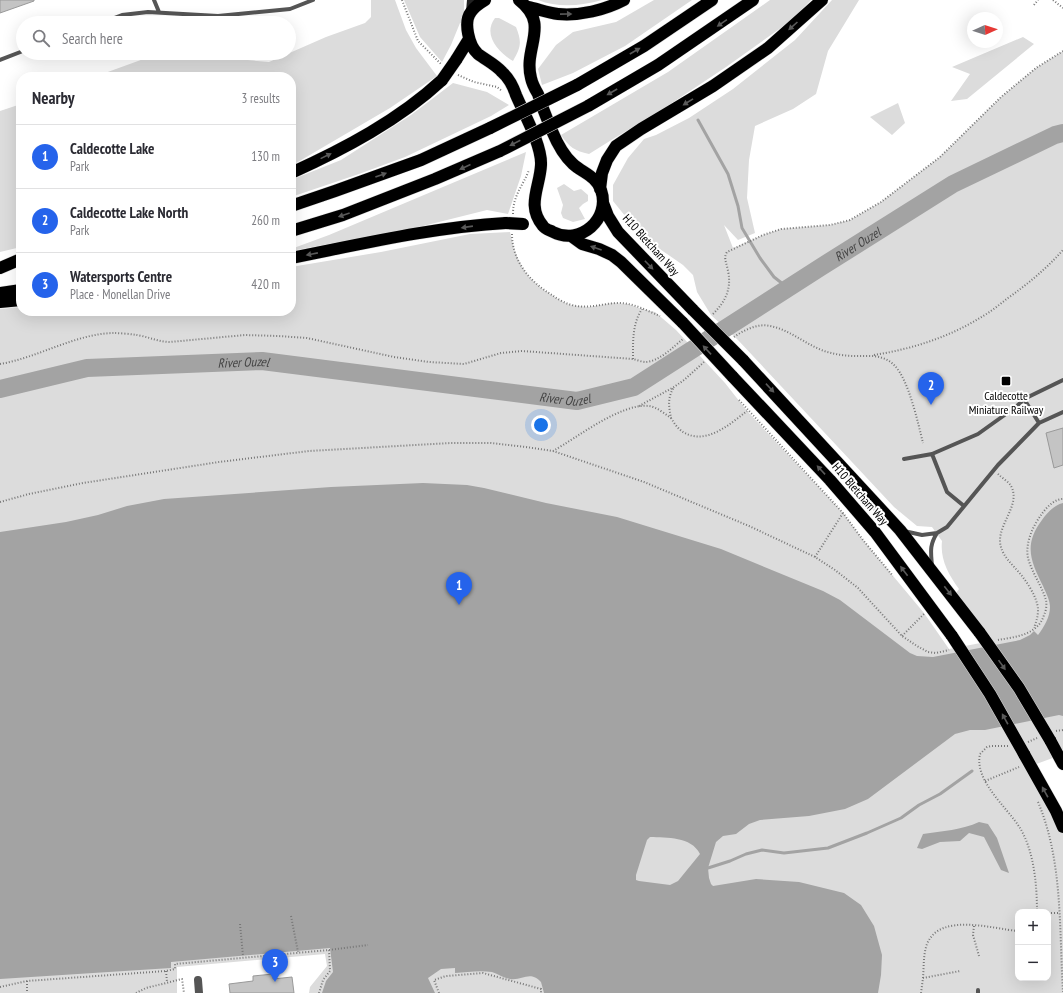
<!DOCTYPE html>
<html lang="en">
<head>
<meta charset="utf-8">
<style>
	body { margin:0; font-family:"PT Sans Narrow",sans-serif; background:#f7f7f7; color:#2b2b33 }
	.controls { position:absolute; right:12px; bottom:12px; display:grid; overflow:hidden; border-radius:8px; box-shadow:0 4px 16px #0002 }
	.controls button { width:36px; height:36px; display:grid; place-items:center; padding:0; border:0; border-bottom:1px solid #e1e1e2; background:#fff; color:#2b2b33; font:20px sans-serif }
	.compass { position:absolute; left:967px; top:12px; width:36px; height:36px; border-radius:50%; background:#fff; box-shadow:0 4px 16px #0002; rotate:87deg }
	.you { position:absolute; left:541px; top:425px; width:14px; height:14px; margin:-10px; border:3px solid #fff; border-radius:50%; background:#1a73e8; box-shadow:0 0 0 6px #1a73e833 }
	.badge { display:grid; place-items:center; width:26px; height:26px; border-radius:50%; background:#2563eb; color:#fff; font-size:13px; font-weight:700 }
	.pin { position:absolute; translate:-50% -33px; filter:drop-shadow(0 1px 2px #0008) }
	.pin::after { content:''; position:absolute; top:21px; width:14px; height:12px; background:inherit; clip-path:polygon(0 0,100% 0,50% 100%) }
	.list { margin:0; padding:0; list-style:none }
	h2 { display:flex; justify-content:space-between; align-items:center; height:52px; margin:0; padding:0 16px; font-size:17px }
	h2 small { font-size:13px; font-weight:400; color:#7c7c81 }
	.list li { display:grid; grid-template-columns:26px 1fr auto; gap:12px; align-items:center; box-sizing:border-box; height:64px; padding:0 16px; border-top:1px solid #e1e1e2 }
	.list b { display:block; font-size:15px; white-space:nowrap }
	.list p { margin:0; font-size:13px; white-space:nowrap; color:#7c7c81 }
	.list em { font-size:13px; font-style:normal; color:#7c7c81 }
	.icon { flex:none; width:22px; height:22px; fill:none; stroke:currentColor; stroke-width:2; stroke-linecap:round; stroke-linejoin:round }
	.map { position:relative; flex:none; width:1063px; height:993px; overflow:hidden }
	.search { position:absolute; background:#fff; box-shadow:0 4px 16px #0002; left:16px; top:16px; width:280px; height:44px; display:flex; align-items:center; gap:10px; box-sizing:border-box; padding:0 14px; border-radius:22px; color:#7c7c81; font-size:15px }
	.panel { position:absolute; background:#fff; box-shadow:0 4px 16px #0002; left:16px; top:72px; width:280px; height:244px; border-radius:16px }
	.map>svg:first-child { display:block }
	.green { fill:#dcdcdc; fill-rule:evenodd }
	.water { fill:#a3a3a3; fill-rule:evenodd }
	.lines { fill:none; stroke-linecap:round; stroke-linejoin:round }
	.stream { stroke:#a3a3a3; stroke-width:3 }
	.river { stroke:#a3a3a3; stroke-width:18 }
	.building { fill:#c4c4c4; stroke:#999 }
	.highway-casing { stroke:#dbdbdb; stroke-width:13 }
	.path { stroke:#777; stroke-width:2; stroke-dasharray:1 2; stroke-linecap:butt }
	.lane { stroke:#555; stroke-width:4 }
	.street { stroke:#555; stroke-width:8 }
	.secondary { stroke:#222; stroke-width:8 }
	.highway { stroke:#000; stroke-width:12 }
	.highway-bridge-casing { stroke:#dbdbdb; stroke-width:13; stroke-linecap:butt }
	.highway-bridge { stroke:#000; stroke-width:12 }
	.oneway { fill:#595959 }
	.poi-dot { fill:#000; stroke:#fff; stroke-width:1.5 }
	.labels { text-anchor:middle; stroke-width:4; stroke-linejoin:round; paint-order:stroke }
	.street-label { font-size:12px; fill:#000; stroke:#fff }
	.poi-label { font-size:12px; fill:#000; stroke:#fff }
	.water-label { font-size:13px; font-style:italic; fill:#444; stroke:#fff }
</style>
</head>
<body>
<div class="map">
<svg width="1063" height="993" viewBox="0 0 1063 993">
	<rect width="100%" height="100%" fill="#fff"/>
	<path class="green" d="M 371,0 L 395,0 L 406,30 L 416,48 L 437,76 L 390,108 L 291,166 L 291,77 L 94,77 L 160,53 L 204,54 L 220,60 L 236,59 L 269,62 L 326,37 L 365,23 L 371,17 Z
		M 404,0 L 464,0 L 464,23 L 460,23 L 451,45 L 442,62 L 420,37 Z
		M 538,0 L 602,0 C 581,6 558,8 538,0 Z
		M 654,0 L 692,0 L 625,46 L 573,73 L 542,85 L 538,69 L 556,45 L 573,32 L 616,22 Z
		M 770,0 L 811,0 L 792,20 L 726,67 L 666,107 L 613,139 L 589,154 C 575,151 569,147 561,135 L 668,72 Z
		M 832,0 L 859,0 L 828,51 L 816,94 L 793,109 L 755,126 L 749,160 L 747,198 L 755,233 L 738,240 L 724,225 L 733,248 L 763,235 L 781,229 L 830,225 L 850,220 L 881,202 L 940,157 L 1001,97 L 1036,68 L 1063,51 L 1063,764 L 1058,756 L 1031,766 L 1063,827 L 1063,993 L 309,993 L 310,987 L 327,966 L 325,954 L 177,967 L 177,993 L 0,993 L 0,309 L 21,307 L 21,311 L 291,311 L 291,267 L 381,252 L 470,234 L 510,232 L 515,252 L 522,267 L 529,277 L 541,288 L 556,298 L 567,304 L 576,306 L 589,307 L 612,303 L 628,304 L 642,309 L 655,312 L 676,330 L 725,383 L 747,411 L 843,513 L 863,540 L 924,613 L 949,649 L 986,642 L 953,597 L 959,589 C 948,574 940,559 942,541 L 932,527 L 917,526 L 894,507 L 738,340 L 711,315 L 697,292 L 693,275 L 683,265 L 654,245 L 630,222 L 613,201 L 613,185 L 628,158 L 644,139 L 656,135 L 689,118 L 733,89 L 795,40 ZM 1018,912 L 1048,912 L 1048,978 L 1018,978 Z
		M 495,18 L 499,18 L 516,27 C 522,42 521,47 513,61 C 499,53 482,35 495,18 Z
		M 1023,37 L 1034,44 L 967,99 L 951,101 L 970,74 L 952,67 Z
		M 453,83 L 487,92 L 509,105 L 491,116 L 405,157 L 359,174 L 291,197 L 291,180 L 341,160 L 411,115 Z
		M 898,103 L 905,123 L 892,135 L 870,117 Z
		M 21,104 L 21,247 L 0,252 L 0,111 Z
		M 526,152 L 521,176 L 508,214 L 487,210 L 415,228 L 291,251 L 291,249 L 329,235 Z
		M 564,184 L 574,191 L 581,189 L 588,195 L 588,201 L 583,204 L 579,208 L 585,219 L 573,222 L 563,218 L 561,213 L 563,205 L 557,188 Z"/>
	<path class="water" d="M 423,483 L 467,485 L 484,488 L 546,503 L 617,517 L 721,549 L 823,591 L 840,600 L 910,653 L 917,656 L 933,657 L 1020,640 L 1030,635 L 1034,631 L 1038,635 C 1044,627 1050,617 1050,607 C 1050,600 1046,593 1043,586 C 1031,562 1023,545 1042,520 C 1047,513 1054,505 1063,503 L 1063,716 L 1059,715 L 985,730 L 970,730 L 955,734 L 868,799 L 845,809 L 809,816 L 760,820 L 749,824 L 736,834 L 723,836 L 716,842 L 708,868 L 709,878 L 711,884 L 713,886 L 756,879 L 799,882 L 844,893 L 861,905 L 874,926 L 882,955 L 881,975 L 878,993 L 544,993 L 541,982 C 530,970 522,981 510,979 C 504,978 498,974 492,972 C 480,970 467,972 455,973 L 455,968 L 441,969 L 428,978 L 435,993 L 322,993 L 326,981 L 333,972 L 330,948 L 171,962 L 171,968 L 0,979 L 0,532 L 66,522 L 98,515 L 127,506 L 164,499 L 331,487 ZM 650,837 C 667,838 691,836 700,854 L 678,881 L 670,885 L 639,881 L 636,880 L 636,875 L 647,840 Z
		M 979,822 L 988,824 L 997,838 L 1009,873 L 1001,870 L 984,837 L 969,833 L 960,841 L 940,842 L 922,849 L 917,848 L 923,834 C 942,831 962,830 979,822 Z"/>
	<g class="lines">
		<path class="stream" d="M 698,120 L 728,174 L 738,206 L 742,228 L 760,258 L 774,277 L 788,288
			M 708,868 L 730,861 L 746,854 L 762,850 L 784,853 L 828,848 L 867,833 L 901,818 L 919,805 L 940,794 L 972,771"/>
		<path class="river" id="s1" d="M 0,389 L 87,368 L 262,361 L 577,401 L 634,387 L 821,267 L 953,184 L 1055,135 L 1063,133"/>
	</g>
	<path class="building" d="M 0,0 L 34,0 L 34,1 L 0,13 Z
		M 1063,428 L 1063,465 L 1054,468 L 1046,433 Z
		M 273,974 L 273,979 L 292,977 L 294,993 L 230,993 L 229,984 L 253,981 L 253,976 Z"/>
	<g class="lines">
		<g class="highway-casing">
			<path id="highway" d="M 485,0 C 480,3 474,7 471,12 C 463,22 469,46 478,54 C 486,60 496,65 502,72 C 509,78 513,86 516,95 C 524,114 542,145 541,165 C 540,187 526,206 543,226 C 545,229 549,230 553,232 C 580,246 611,219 601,190 C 596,176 583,173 573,164 C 563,155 557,143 552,131 C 547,119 542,107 538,94 C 535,89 532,83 531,78 C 523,47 551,25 519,0
				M 528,7 C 538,9 548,13 558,14 C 580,16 605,10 624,0
				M 456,60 L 469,39
				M 577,85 L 644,46 L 712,0
				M 588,106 L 658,65 L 753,0
				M 291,173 C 344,149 399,120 442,80
				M 600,189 L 602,173 L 607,160 L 616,146 L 641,129 L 713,86 L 768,48 L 822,0
				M 603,203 L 608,216 L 618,232 L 693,310
				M 291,206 L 335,191 L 421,160 L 490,128
				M 291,231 L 343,215 L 435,179 L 500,151
				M 571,236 L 582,244 L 599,249 L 612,255 L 621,262 L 683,323
				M 291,258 C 362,244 434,227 506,223
				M 0,268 L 21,259
				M 0,293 L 21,290
				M 0,302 L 21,300
				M 743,360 L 900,530 L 980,633
				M 732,376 L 830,480 L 875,532 L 952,636
				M 1050,740 L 1063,764
				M 1024,754 L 1056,811 L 1063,827"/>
		</g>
		<path class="path" d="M 402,0 L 418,41 L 441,64
			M 1053,0 L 1063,8
			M 1034,5 L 1038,0
			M 458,75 L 474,82 L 497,87 L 502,91
			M 513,214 C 513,195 523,186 529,170
			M 512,234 C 512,261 530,282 552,295 C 559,300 568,305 577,306 C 594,309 612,300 628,304 C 639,306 650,312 660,316
			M 713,314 C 725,302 732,289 728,271 C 727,264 723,258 727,252 L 763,235 L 781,229 L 830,225 L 850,220 L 881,202 L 940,157 L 1001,97 L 1036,68 L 1063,51
			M 734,337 C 744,330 758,323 770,326 C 792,330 809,348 831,353 C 839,355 848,356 856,356 C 870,356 884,354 895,366 C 909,381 918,423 923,443
			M 874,355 C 912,349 950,337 983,316 C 992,311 1000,304 1008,298 C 1029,283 1046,269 1063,250
			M 633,359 C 633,343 632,324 642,309
			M 0,364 C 37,358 75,334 113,333 C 120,333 130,334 137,335 C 149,337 159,342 170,342 L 245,335 L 278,336 L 307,338 L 394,357 L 429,362 L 464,364 L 501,353 L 522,351 L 633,359 C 637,360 642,362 646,362 C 660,361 673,347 683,339
			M 739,400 L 843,513 L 863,540 L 893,576
			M 639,406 L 674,387 L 684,380 L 704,362
			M 671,418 C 674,423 678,429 683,432 C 706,446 730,424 747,411
			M 553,451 C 578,437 621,403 649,406 C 657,407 665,414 671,418 C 669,407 667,398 674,387
			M 998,474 C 1002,478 1009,482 1011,486 C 1021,504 999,523 1000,542 C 1001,553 1008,560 1015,568 C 1024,577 1038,597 1038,610 C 1038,617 1036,622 1034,628
			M 0,502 L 29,494 L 83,483 L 219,462 L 309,451 L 451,443 L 491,443 L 526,447 L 553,451 L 644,482 L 749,526 L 815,557 L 835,570 L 858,588 L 902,636 L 917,646 L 928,652 L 936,653 L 949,650
			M 815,557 L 843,513
			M 902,636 L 924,614
			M 998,640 C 1015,637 1038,635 1044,615 C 1046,611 1047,605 1046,600 C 1042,586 1032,573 1028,558 C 1025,543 1033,526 1041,515 C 1046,508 1054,499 1063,499
			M 1056,731 L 1063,730
			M 1028,742 L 1037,738
			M 1008,746 L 991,746 L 987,747 L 980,754 C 974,781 1007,807 1020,828 C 1034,851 1037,885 1037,912
			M 985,781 L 1019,767
			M 1038,802 C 1063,861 1059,928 1063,992
			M 1048,913 L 1060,913
			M 291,916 L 298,952
			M 240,924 L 243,956
			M 974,926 L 973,935 L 979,956
			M 329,950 L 368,945
			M 166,971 L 167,982
			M 923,978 C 924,967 923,955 927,944 C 940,912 993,929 1018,931
			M 27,981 L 27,993
			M 0,987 L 27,981 L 166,971 L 175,969 L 175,964 L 329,950 L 330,971 L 323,980 L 319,993
			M 136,993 L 146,988 L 182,979 L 184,993
			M 439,993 L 434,980 L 446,976 L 483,973 L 541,989 L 541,993
			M 921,993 L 923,978 L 960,971"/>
		<path class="lane" d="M 154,0 L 159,12
			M 101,23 L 122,15 L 148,12 L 218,16 L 290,9 L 313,0
			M 0,60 L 23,51
			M 1024,399 L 1039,423
			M 932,454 L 947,492 L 964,506
			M 904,459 L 932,454 L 978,434 L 1017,406 L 1024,399 L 1063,380
			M 904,531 L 922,535 L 937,533 C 929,546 931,552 932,566
			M 937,533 L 947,527 L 998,465 L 1039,423 L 1063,412
			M 978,990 L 978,993"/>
		<path class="street" d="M 198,980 L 199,993"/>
		<path class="secondary" d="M 470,12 L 471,0"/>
		<use href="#highway" class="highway"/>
		<g class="highway-bridge-casing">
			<path id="highway-bridge" d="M 442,80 L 456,60
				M 490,128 L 577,85
				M 500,151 L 588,106
				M 506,223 L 523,224
				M 693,310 L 743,360
				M 683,323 L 732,376
				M 980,633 L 1019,688 L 1050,740
				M 952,636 L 990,694 L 1024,754"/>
		</g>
		<use href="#highway-bridge" class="highway-bridge"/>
	</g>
	<defs><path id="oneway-solid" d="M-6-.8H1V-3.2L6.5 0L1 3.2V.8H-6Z"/></defs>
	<g class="oneway">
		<use href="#oneway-solid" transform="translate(566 14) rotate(-1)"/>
		<use href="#oneway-solid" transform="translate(722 23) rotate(145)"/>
		<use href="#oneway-solid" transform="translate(793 26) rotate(138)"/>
		<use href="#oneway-solid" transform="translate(635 51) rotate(-30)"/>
		<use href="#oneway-solid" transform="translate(612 92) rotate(150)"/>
		<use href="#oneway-solid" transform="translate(688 102) rotate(148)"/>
		<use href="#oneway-solid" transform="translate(515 143) rotate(153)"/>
		<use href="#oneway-solid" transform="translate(326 156) rotate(-26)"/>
		<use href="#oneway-solid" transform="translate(465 167) rotate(156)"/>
		<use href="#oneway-solid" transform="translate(381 175) rotate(-20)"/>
		<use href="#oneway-solid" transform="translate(344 215) rotate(161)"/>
		<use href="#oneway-solid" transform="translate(467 227) rotate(172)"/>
		<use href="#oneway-solid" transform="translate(596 248) rotate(-161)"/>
		<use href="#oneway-solid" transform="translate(312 254) rotate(169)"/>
		<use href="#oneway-solid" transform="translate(649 265) rotate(46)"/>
		<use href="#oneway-solid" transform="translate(707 350) rotate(-133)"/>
		<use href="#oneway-solid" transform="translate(770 388) rotate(47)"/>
		<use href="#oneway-solid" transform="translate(821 470) rotate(-133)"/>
		<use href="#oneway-solid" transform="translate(904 571) rotate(-127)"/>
		<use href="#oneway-solid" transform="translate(948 591) rotate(52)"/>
		<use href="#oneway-solid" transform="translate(1002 665) rotate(55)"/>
		<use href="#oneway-solid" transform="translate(1005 719) rotate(-119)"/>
		<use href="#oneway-solid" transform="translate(1045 792) rotate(-119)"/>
	</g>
	<rect class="poi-dot" x="1001" y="376" width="10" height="10" rx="2"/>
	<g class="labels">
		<g class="street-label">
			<text transform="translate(651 245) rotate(48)" y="4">H10 Bletcham Way</text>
			<text transform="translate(860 494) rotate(49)" y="4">H10 Bletcham Way</text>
		</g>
		<g class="poi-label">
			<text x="1006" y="400">Caldecotte<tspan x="1006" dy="14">Miniature Railway</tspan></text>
		</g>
		<g class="water-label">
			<text dy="5" stroke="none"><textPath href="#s1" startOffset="906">River Ouzel</textPath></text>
			<text dy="5" stroke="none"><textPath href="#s1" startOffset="246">River Ouzel</textPath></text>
			<text dy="5" stroke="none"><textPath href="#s1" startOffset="570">River Ouzel</textPath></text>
		</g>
	</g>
</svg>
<div class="controls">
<button>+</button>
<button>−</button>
</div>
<svg class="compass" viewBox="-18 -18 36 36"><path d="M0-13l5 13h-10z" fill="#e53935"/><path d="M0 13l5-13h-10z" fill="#7c7c81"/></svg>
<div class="you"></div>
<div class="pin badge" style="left:459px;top:605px">1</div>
<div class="pin badge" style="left:931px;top:405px">2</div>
<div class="pin badge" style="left:275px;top:982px">3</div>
<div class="search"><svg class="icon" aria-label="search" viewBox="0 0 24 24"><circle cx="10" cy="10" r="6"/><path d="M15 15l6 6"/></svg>Search here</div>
<section class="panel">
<h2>Nearby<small>3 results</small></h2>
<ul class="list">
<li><span class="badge">1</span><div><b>Caldecotte Lake</b><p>Park</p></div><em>130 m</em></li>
<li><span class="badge">2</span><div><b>Caldecotte Lake North</b><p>Park</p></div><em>260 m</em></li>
<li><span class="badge">3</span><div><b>Watersports Centre</b><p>Place · Monellan Drive</p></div><em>420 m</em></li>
</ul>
</section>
</div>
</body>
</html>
